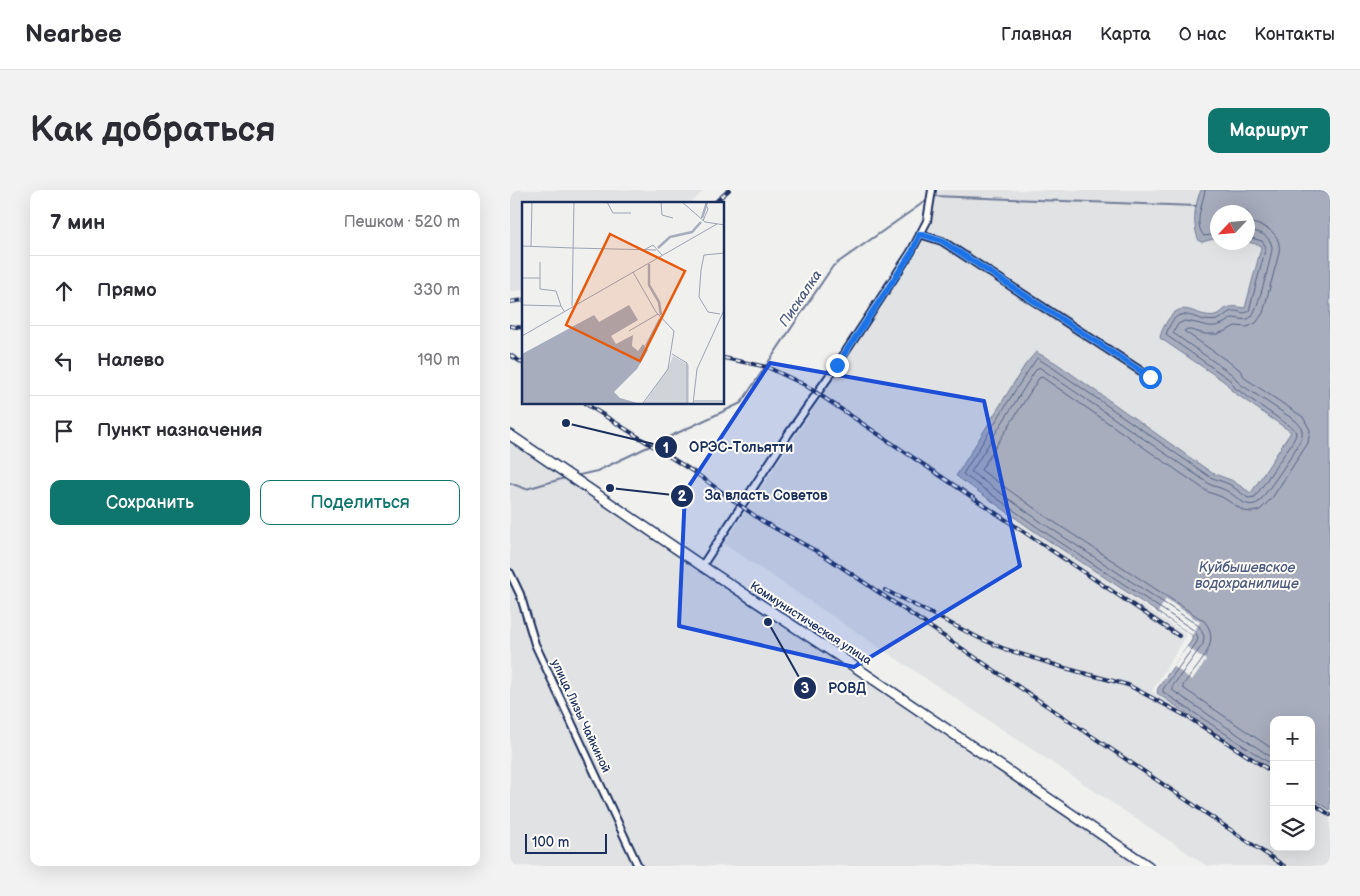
<!DOCTYPE html>
<html lang="ru">
<head>
<meta charset="utf-8">
<style>
	body { margin:0; font-family:"Balsamiq Sans",sans-serif; background:#f2f2f3; color:#2b2b33 }
	.controls { position:absolute; right:15px; bottom:15px; display:grid; overflow:hidden; border-radius:10px; box-shadow:0 5px 20px #0002 }
	.controls button { width:45px; height:45px; display:grid; place-items:center; padding:0; border:0; border-bottom:1px solid #e1e1e2; background:#fff; color:#2b2b33; font:25px sans-serif }
	.compass { position:absolute; left:700px; top:15px; width:45px; height:45px; border-radius:50%; background:#fff; box-shadow:0 5px 20px #0002; rotate:244deg }
	.scale { position:absolute; left:15px; bottom:12px; width:82px; box-sizing:border-box; padding-left:5px; border:2px solid #1b2f5e; border-top:0; font-size:14px; line-height:18px; white-space:nowrap; color:#1b2f5e; -webkit-text-stroke:4px #fdfcf7; paint-order:stroke }
	.stop { position:absolute; width:15px; height:15px; margin:-11px; border:4px solid #1a73e8; border-radius:50%; background:#fff }
	.stop.end { background:#1a73e8; border-color:#fff; box-shadow:0 1px 5px #0008 }
	.list { margin:0; padding:0; list-style:none }
	h2 { display:flex; justify-content:space-between; align-items:center; height:65px; margin:0; padding:0 20px; font-size:21px }
	h2 small { font-size:16px; font-weight:400; color:#7c7c81 }
	.list li { display:grid; grid-template-columns:32px 1fr auto; gap:15px; align-items:center; box-sizing:border-box; height:70px; padding:0 20px; border-top:1px solid #e1e1e2 }
	.list b { display:block; font-size:19px; white-space:nowrap }
	.list em { font-size:16px; font-style:normal; color:#7c7c81 }
	.actions { display:flex; gap:10px; padding:15px 20px }
	.actions a { flex:1; padding:11px 0; border:1px solid #0f766e; border-radius:10px; text-align:center; font-size:18px; color:#0f766e }
	.actions .main { background:#0f766e; color:#fff }
	.icon { flex:none; width:28px; height:28px; fill:none; stroke:currentColor; stroke-width:2; stroke-linecap:round; stroke-linejoin:round }
	.map { position:relative; flex:none; width:820px; height:676px; overflow:hidden; border-radius:10px }
	header { display:flex; align-items:center; gap:30px; box-sizing:border-box; height:70px; padding:0 25px; background:#fff; border-bottom:1px solid #e1e1e2 }
	header strong { font-size:24px }
	nav { display:flex; gap:28px; margin-inline-start:auto; font-size:18px }
	.intro { display:flex; align-items:center; justify-content:space-between; box-sizing:border-box; height:120px; padding:0 30px }
	h1 { margin:0; font-size:35px }
	.button { padding:12px 22px; border-radius:10px; background:#0f766e; color:#fff; font-size:18px; font-weight:700 }
	main { display:flex; gap:30px; padding:0 30px }
	aside { flex:1; background:#fff; border-radius:10px; box-shadow:0 5px 20px #0002 }
	.map>svg:first-child { display:block }
	.built { fill:#e0e2e3 }
	.water { fill:#a7adbd; stroke:#6f7b97 }
	.pier { fill:#f0f0ee }
	.lines { fill:none; stroke-linecap:round; stroke-linejoin:round }
	.shore { stroke:#536184; stroke-width:1 }
	.stream { stroke:#6f7b97; stroke-width:2 }
	.minor-casing { stroke:#1b2f5e; stroke-width:10 }
	.secondary-casing { stroke:#1b2f5e; stroke-width:12 }
	.minor { stroke:#fdfcf7; stroke-width:6 }
	.secondary { stroke:#fdfcf7; stroke-width:9 }
	.rail-casing { stroke:#1b2f5e; stroke-width:4 }
	.rail { stroke:#fdfcf7; stroke-width:2; stroke-dasharray:5.5; stroke-linecap:butt }
	.route { stroke:#1a73e8; stroke-width:6 }
	.marked { fill:#1d4ed8; fill-opacity:0.2; stroke:#1d4ed8; stroke-width:4; stroke-linejoin:round }
	.labels { text-anchor:middle; stroke-width:4; stroke-linejoin:round; paint-order:stroke }
	.street-label { font-size:12px; fill:#1b2f5e; stroke:#fdfcf7 }
	.water-label { font-size:14px; font-style:italic; fill:#4c5b7f; stroke:#fdfcf7 }
	.inset-river { fill:none; stroke:#a7adbd; stroke-width:2.5 }
	.inset-road { fill:none; stroke:#9ba3b4; stroke-width:1 }
	.view { fill:#e8590c; fill-opacity:0.15; stroke:#e8590c; stroke-width:2.5 }
	.inset-edge { fill:none; stroke:#1b2f5e; stroke-width:2.5 }
	.leader { fill:none; stroke:#1b2f5e; stroke-width:2 }
	.callout-dot { fill:#1b2f5e; stroke:#fdfcf7; stroke-width:2 }
	.mark-label { font-size:15px; text-anchor:middle; font-weight:bold; fill:#fff }
	.callout-label { font-size:14px; text-anchor:middle; font-weight:bold; fill:#1b2f5e; stroke:#fdfcf7; stroke-width:4; stroke-linejoin:round; paint-order:stroke }
</style>
</head>
<body>
<header>
<strong>Nearbee</strong>
<nav><a>Главная</a><a>Карта</a><a>О нас</a><a>Контакты</a></nav>
</header>
<div class="intro"><h1>Как добраться</h1><a class="button">Маршрут</a></div>
<main>
<aside>
<h2>7 мин<small>Пешком · 520 m</small></h2>
<ul class="list">
<li><svg class="icon" aria-label="ahead" viewBox="0 0 24 24"><path d="M12 20V5M6 11l6-6 6 6"/></svg><div><b>Прямо</b></div><em>330 m</em></li>
<li><svg class="icon" aria-label="left" viewBox="0 0 24 24"><path d="M17 20v-9H6M10 6l-5 5 5 5"/></svg><div><b>Налево</b></div><em>190 m</em></li>
<li><svg class="icon" aria-label="arrive" viewBox="0 0 24 24"><path d="M6 21V4h12l-3 4 3 4H6"/></svg><div><b>Пункт назначения</b></div></li>
</ul>
<div class="actions"><a class="main">Сохранить</a><a>Поделиться</a></div>
</aside>
<div class="map">
<svg width="820" height="676" viewBox="0 0 820 676">
	<rect width="100%" height="100%" fill="#f0f0ee"/>
	<filter id="ink" filterUnits="userSpaceOnUse"><feTurbulence type="fractalNoise" baseFrequency=".02" numOctaves="2"/><feDisplacementMap in="SourceGraphic" scale="10" xChannelSelector="R" yChannelSelector="G"/><feConvolveMatrix kernelMatrix="1 2 1 2 8 2 1 2 1" color-interpolation-filters="sRGB"/></filter>
	<g filter="url(#ink)">
		<path class="built" d="M 0,0 L 195,0 L 179,14 L 14,14 L 14,100 L 0,101 Z
			M 428,0 L 691,0 L 689,6 L 692,52 L 707,48 L 708,52 L 738,52 L 751,56 L 735,118 L 721,116 L 706,125 L 699,126 L 674,119 L 659,127 L 650,148 L 717,194 L 722,201 L 781,243 L 741,303 L 717,288 L 702,283 L 546,173 L 529,163 L 515,175 L 445,287 L 677,445 L 642,501 L 764,583 L 764,657 L 801,657 L 801,608 L 820,621 L 820,676 L 697,676 L 214,354 L 410,59 Z
			M 0,248 L 582,641 L 630,676 L 0,676 Z"/>
		<path class="water" d="M 691,0 L 801,0 L 820,3 L 820,620 L 801,608 L 801,530 L 764,530 L 764,582 L 651,506 L 647,503 L 648,498 L 682,450 L 682,445 L 527,343 L 446,286 L 515,175 L 526,162 L 546,173 L 702,283 L 721,290 L 741,303 L 781,242 L 722,201 L 717,194 L 712,190 L 650,148 C 651,142 653,138 656,133 C 672,105 686,129 705,125 C 710,124 712,121 715,119 C 722,115 728,117 735,118 L 751,58 L 750,55 L 738,52 L 738,22 L 708,22 L 707,48 L 692,52 L 689,51 C 682,35 684,16 691,0 Z"/>
		<path class="pier" d="M 656,409 L 690,432 L 682,445 L 648,422 Z
			M 677,457 L 696,470 L 682,490 L 663,476 Z"/>
		<g class="lines">
			<path class="shore" d="M 695,0 C 693,14 683,33 694,46 L 708,44
				M 738,33 C 755,34 772,43 769,63 L 753,123 L 746,133 L 737,137 L 725,136 L 718,140 L 707,144 L 695,144 L 677,139 L 674,141 L 729,179 L 736,189 L 793,227 L 800,240 L 798,253 L 762,308 L 750,320 L 742,322 L 734,321 L 712,307 L 698,302 L 532,187 L 529,188 L 471,280 L 538,328 L 694,431 C 714,452 685,478 673,495 L 673,498 L 764,560
				M 738,41 C 749,41 760,45 762,57 C 762,66 747,123 741,127 C 735,132 729,128 722,128 C 702,143 696,133 674,131 L 668,134 L 663,143 L 723,185 L 730,194 L 786,231 C 790,235 793,239 792,245 C 791,255 757,302 749,312 C 736,320 728,307 717,301 C 712,298 706,297 701,295 L 529,177 L 525,181 L 461,282 L 534,334 L 689,436 L 694,446 L 693,454 L 662,497 L 662,500 L 764,569
				M 738,47 L 752,51 L 756,57 L 739,121 C 733,125 731,121 724,121 C 717,121 714,128 707,130 C 685,135 668,107 656,145 L 720,190 L 725,198 L 785,240 L 786,245 L 782,253 L 745,307 L 738,308 L 719,294 L 700,287 L 543,178 L 527,168 L 506,199 L 453,284 L 530,339 L 685,441 L 688,448 L 687,452 L 653,499 L 653,502 L 764,576"/>
			<path class="stream" d="M 423,6 L 686,16
				M 65,286 L 87,281 L 231,213 L 323,76 L 417,10
				M 0,293 L 16,299 L 55,288"/>
			<g class="minor-casing">
				<path id="minor" d="M 410,44 L 432,51 L 640,187
					M 192,376 L 279,243 L 327,175 L 401,62 L 417,31 L 422,0
					M 0,383 L 10,404 L 25,454 L 128,676"/>
			</g>
			<g class="secondary-casing">
				<path id="secondary" d="M 0,245 L 192,376 L 338,472 L 638,676"/>
			</g>
			<use href="#minor" class="minor"/>
			<use href="#secondary" class="secondary"/>
			<g class="rail-casing">
				<path id="rail" d="M 203,14 L 219,0
					M 0,112 L 14,110
					M 0,136 L 14,138
					M 0,165 L 14,174
					M 214,168 L 257,177 L 295,195 L 669,446
					M 76,214 L 187,284 L 252,331 L 315,366 L 774,676
					M 375,400 L 469,448 L 495,459 L 555,478 L 618,495 L 676,526 L 764,583
					M 801,612 L 820,625"/>
			</g>
			<use href="#rail" class="rail"/>
		</g>
	</g>
	<g class="lines" filter="url(#ink)">
		<path class="route" d="M 327,175 L 402,62 L 410,44 L 432,51 L 640,187"/>
	</g>
	<path class="marked" d="M 260,173 L 474,211 L 510,376 L 344,477 L 169,436 L 175,302 Z"/>
	<g class="labels">
		<g class="street-label">
			<text transform="translate(301 433) rotate(33)" y="4">Коммунистическая улица</text>
			<text transform="translate(71 526) rotate(65)" y="4">улица Лизы Чайкиной</text>
		</g>
		<g class="water-label">
			<text transform="translate(290 108) rotate(-56)" y="5">Пискалка</text>
			<text x="737" y="382">Куйбышевское<tspan x="737" dy="16">водохранилище</tspan></text>
		</g>
	</g>
	<g transform="translate(12 12)">
		<rect width="202" height="202" fill="#f0f0ee"/>
		<path d="M 151,154 L 167,163 L 167,202 L 122,201 L 146,167 Z" fill="#d0d3d8"/>
		<path d="M 107,103 L 116,118 L 89,134 L 94,142 L 111,133 L 110,144 L 116,149 L 121,142 L 126,148 L 115,167 L 92,190 L 98,196 L 119,202 L 0,202 L 0,152 L 72,113 L 77,120 Z" fill="#a7adbd"/>
		<path class="inset-river" d="M 180,16 L 185,0M 136,46 L 148,35 L 170,30 L 179,20M 127,62 L 127,83 L 137,100 L 139,113M 124,144 L 138,117"/>
		<path class="inset-road" d="M 85,0 L 91,11 L 109,11M 139,0 L 140,13 L 151,16M 160,0 L 183,20 L 203,23M 181,19 L 186,7 L 183,0M 0,44 L 51,46M 9,44 L 10,0M 51,46 L 134,48M 122,48 L 131,43 L 140,53M 18,60 L 18,87 L 34,89 L 39,104M 111,70 L 134,110 L 152,129 L 146,167 L 121,201M 0,76 L 18,76M 0,103 L 39,104 L 42,109M 50,104 L 52,0M 198,112 L 186,110 L 177,95 L 179,68 L 182,53 L 203,51M 107,129 L 136,112M 0,134 L 195,22M 150,152 L 165,161 L 165,202M 172,199 L 203,199M 171,202 L 175,167 L 203,106"/>
		<path class="view" d="M 88,32 L 163,69 L 118,159 L 44,123 Z"/>
		<rect width="202" height="202" class="inset-edge"/>
	</g>
	<path class="leader" d="M56 233L156 257M100 298L172 306M258 432L295 498"/>
	<g class="callout-dot">
		<circle cx="56" cy="233" r="5"/>
		<circle cx="100" cy="298" r="5"/>
		<circle cx="258" cy="432" r="5"/>
		<circle cx="156" cy="257" r="12"/>
		<circle cx="172" cy="306" r="12"/>
		<circle cx="295" cy="498" r="12"/>
	</g>
	<g class="mark-label">
		<text x="156" y="263">1</text>
		<text x="172" y="311">2</text>
		<text x="295" y="503">3</text>
	</g>
	<g class="callout-label">
		<text x="231" y="262">ОРЭС-Тольятти</text>
		<text x="256" y="310">За власть Советов</text>
		<text x="337" y="503">РОВД</text>
	</g>
</svg>
<div class="controls">
<button>+</button>
<button>−</button>
<button><svg class="icon" aria-label="layers" viewBox="0 0 24 24"><path d="M12 4l9 5-9 5-9-5zM3 14l9 5 9-5"/></svg></button>
</div>
<svg class="compass" viewBox="-18 -18 36 36"><path d="M0-13l5 13h-10z" fill="#e53935"/><path d="M0 13l5-13h-10z" fill="#7c7c81"/></svg>
<div class="scale">100 m</div>
<div class="stop" style="left:640px;top:187px"></div>
<div class="stop end" style="left:327px;top:175px"></div>
</div>
</main>
</body>
</html>
